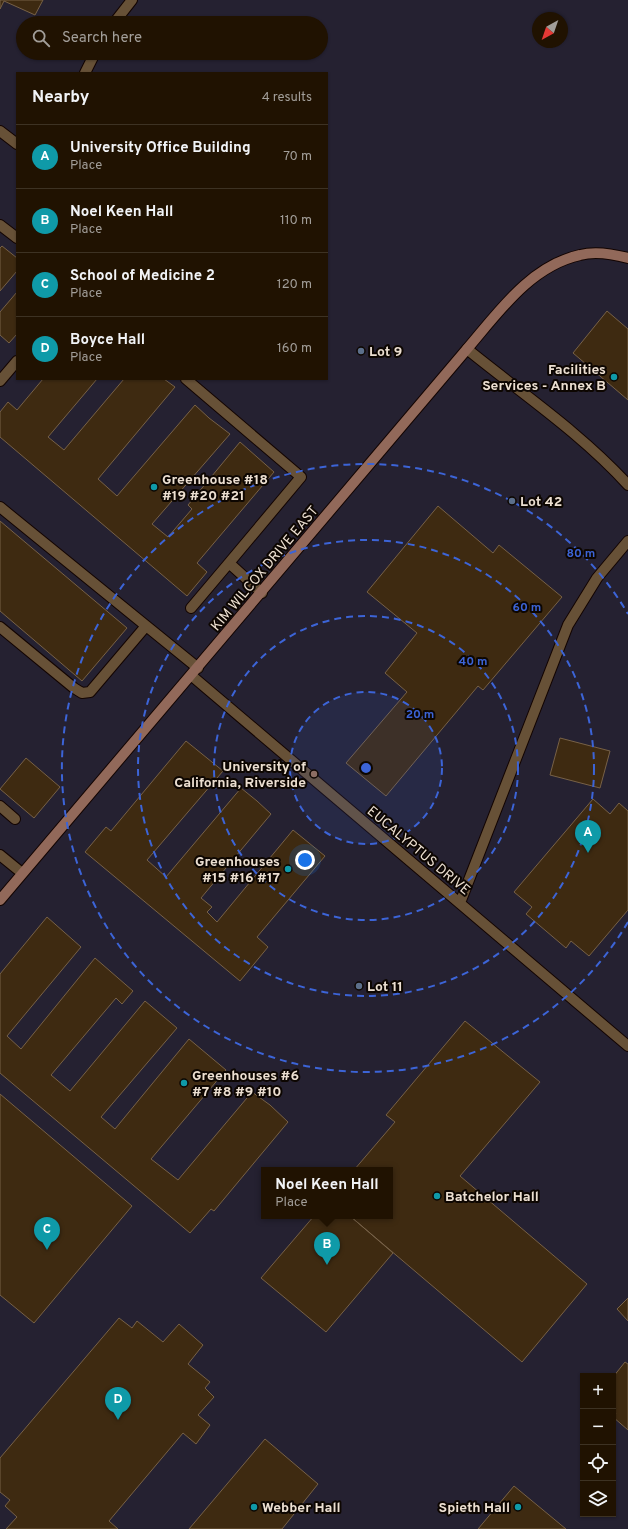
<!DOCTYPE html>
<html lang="en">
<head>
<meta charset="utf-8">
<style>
	body { margin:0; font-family:Overpass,sans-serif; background:#281b0b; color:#f1f3f6 }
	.controls { position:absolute; right:12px; bottom:12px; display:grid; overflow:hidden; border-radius:0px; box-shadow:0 1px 3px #0004 }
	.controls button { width:36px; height:36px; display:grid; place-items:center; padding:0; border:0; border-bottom:1px solid #3d3223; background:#201201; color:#f1f3f6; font:20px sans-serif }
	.compass { position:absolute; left:532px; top:12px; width:36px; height:36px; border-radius:50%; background:#201201; box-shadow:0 1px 3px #0004; rotate:220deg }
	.you { position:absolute; left:305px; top:860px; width:14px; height:14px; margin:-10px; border:3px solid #fff; border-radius:50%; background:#1a73e8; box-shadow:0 0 0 6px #1a73e833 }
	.badge { display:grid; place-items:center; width:26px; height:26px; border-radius:50%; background:#0b8043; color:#fff; font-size:13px; font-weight:700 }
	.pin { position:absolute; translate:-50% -33px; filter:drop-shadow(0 1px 2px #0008) }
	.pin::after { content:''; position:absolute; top:21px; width:14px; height:12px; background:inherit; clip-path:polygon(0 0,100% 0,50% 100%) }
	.popup { position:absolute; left:261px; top:1167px; width:132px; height:52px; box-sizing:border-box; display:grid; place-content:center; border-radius:0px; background:#201201; filter:drop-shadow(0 1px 3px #0005); font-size:13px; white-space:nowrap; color:#a29e99 }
	.popup b { font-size:15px; color:#f1f3f6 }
	.popup::after { content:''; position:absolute; left:50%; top:100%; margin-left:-8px; border:8px solid transparent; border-top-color:#201201 }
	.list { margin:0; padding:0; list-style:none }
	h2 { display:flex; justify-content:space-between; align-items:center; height:52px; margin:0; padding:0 16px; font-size:17px }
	h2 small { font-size:13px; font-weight:400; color:#a29e99 }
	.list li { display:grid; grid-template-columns:26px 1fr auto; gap:12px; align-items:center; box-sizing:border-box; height:64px; padding:0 16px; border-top:1px solid #3d3223 }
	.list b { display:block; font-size:15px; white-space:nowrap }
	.list p { margin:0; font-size:13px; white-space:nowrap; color:#a29e99 }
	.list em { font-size:13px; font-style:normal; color:#a29e99 }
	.icon { flex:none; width:22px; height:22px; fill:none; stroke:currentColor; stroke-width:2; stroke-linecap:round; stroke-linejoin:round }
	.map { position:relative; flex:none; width:628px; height:1529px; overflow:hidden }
	.search { position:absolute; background:#201201; box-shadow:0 1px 3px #0004; left:16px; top:16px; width:312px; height:44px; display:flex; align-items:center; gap:10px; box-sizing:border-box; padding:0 14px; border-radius:22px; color:#a29e99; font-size:15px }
	.panel { position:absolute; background:#201201; box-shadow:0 1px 3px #0004; left:16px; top:72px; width:312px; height:308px; border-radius:0px }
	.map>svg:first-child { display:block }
	.education { fill:#252131; fill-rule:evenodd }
	.building { fill:#3e2a11; stroke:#776147 }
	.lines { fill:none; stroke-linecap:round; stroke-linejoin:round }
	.lane-casing { stroke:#130400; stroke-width:12 }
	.secondary-casing { stroke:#130400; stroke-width:12 }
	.lane { stroke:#675137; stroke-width:10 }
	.secondary { stroke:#92695a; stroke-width:10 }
	.ring { fill:none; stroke:#3c64d7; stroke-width:2; stroke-dasharray:7 5 }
	.service-dot { fill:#5c6f8a; stroke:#0d0601; stroke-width:1.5 }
	.culture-dot { fill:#0f9aa8; stroke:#0d0601; stroke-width:1.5 }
	.education-dot { fill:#8d6e63; stroke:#0d0601; stroke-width:1.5 }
	.labels { text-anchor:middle; stroke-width:4; stroke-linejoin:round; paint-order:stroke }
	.poi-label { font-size:14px; font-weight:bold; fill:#ecdfd1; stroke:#0d0601; text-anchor:start }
	.street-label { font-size:14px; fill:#ecdfd1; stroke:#0d0601 }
	.centre { fill:#3c64d7; stroke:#0d0601; stroke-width:2 }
	.ring-label { font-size:12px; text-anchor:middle; font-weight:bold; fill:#3c64d7; stroke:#0d0601; stroke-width:4; stroke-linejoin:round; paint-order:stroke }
</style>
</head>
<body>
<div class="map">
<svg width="628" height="1529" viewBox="0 0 628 1529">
	<rect width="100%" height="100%" fill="#2b1801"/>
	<path class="education" d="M 0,0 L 628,0 L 628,1529 L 0,1529 ZM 538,18 L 562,18 L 562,42 L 538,42 ZM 23,23 L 321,23 L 321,53 L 23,53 ZM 17,73 L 327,73 L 327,379 L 17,379 ZM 264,1170 L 390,1170 L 390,1216 L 264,1216 ZM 583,1376 L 613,1376 L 613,1514 L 583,1514 Z"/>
	<path class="building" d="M 0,0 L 43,0 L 35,15 L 4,1 L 0,9 Z
		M 2,246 L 17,258 L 17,271 L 0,291 L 0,248 Z
		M 17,292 L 17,334 L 9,343 L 0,335 L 0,312 Z
		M 607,311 L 628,329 L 628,400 L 573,353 Z
		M 43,379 L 97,379 L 48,437 L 64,450 L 124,379 L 164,379 L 175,387 L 98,479 L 117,496 L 195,405 L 209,418 L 230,434 L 152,524 L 168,537 L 192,509 L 188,505 L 240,442 L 274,472 L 197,563 L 207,572 L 187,596 L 0,437 L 0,412 L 8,402 L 17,410 Z
		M 438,506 L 493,553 L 499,545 L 562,597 L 483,690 L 478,686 L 386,796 L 346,763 L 407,692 L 385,673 L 417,633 L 367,592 Z
		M 0,521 L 127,628 L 82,681 L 0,611 Z
		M 560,738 L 610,751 L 600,788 L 550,775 Z
		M 186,741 L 223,771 L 147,860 L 166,877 L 241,788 L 257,801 L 271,814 L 201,898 L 212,907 L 207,912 L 217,922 L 293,830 L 325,856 L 257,937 L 268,947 L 240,981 L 85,852 L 106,827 L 111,831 Z
		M 26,758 L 60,787 L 34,818 L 0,789 Z
		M 593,799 L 610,814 L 619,803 L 628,811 L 628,910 L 589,956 L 571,941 L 566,948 L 526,914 L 532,907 L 514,892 Z
		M 47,917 L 81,947 L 7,1036 L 21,1049 L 95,958 L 133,991 L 122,1004 L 116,998 L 51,1075 L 70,1091 L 145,1001 L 177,1028 L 101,1117 L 115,1129 L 189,1039 L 226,1070 L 151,1159 L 178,1180 L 252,1092 L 270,1105 L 288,1122 L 214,1211 L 211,1209 L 190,1233 L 0,1073 L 0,974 Z
		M 465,1021 L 540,1082 L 460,1176 L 587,1284 L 522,1362 L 350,1216 L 390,1216 L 390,1170 L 354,1170 L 395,1122 L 386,1115 Z
		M 0,1094 L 132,1206 L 34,1323 L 0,1295 Z
		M 314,1216 L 350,1216 L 393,1253 L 326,1332 L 261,1278 Z
		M 628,1298 L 628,1321 L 617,1309 Z
		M 119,1318 L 132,1328 L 137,1321 L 163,1342 L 179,1324 L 203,1345 L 188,1364 L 210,1382 L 205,1388 L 214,1397 L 198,1415 L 210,1425 L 196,1444 L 183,1433 L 109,1521 L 118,1529 L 6,1529 L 17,1517 L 5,1506 L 10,1500 L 0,1492 L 0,1458 Z
		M 625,1362 L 628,1364 L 628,1430 L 613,1417 L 616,1413 L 613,1410 L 613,1396 L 615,1394 L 613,1392 L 613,1377 Z
		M 265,1439 L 318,1484 L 282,1529 L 189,1529 Z
		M 514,1486 L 566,1529 L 478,1529 Z"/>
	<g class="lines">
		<g class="lane-casing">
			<path id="lane" d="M 114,23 L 132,0
				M 85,73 L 95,53
				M 0,131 L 17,144
				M 0,225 L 17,238
				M 467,349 C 521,393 582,434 628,485
				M 186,379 L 301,477 L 229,563
				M 0,381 L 17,361
				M 0,507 L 198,668
				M 191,608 L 229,563 L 262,593
				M 0,627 L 74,688 L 82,693 L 90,692 L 146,626
				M 192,676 L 628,1046
				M 0,806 L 15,819
				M 0,855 L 22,873
				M 460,903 L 568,625 L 597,578 L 628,541"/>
		</g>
		<g class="secondary-casing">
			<path id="secondary" d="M 0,900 L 467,349 C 498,313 530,266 580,255 C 595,251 613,254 628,258"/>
		</g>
		<use href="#lane" class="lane"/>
		<use href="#secondary" class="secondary"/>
	</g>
	<circle cx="366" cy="768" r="76" fill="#3c64d7" fill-opacity=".12"/>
	<g class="ring">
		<circle cx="366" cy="768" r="76"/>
		<circle cx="366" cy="768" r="152"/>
		<circle cx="366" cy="768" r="228"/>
		<path d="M628 922A304 304 0 1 1 628 614"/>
	</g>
	<g class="service-dot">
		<circle cx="361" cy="351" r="4"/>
		<circle cx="512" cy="501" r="4"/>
		<circle cx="359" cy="986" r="4"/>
	</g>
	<g class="culture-dot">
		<circle cx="614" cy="377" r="4"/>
		<circle cx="154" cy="487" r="4"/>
		<circle cx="288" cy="869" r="4"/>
		<circle cx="184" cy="1083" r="4"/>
		<circle cx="437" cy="1196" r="4"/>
		<circle cx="254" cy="1507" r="4"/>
		<circle cx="518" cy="1507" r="4"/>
	</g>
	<circle class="education-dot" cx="314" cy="774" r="4"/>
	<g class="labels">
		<g class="poi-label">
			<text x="369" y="356">Lot 9</text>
			<text x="606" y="374" text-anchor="end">Facilities<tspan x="606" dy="16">Services - Annex B</tspan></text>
			<text x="162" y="484">Greenhouse #18<tspan x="162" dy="16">#19 #20 #21</tspan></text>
			<text x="520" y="506">Lot 42</text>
			<text x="306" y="771" text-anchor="end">University of<tspan x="306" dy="16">California, Riverside</tspan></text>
			<text x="280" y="866" text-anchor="end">Greenhouses<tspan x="280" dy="16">#15 #16 #17</tspan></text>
			<text x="367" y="991">Lot 11</text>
			<text x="192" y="1080">Greenhouses #6<tspan x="192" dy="16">#7 #8 #9 #10</tspan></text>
			<text x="445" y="1201">Batchelor Hall</text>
			<text x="262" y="1512">Webber Hall</text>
			<text x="510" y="1512" text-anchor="end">Spieth Hall</text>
		</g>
		<g class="street-label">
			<text transform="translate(264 568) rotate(-50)" y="5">KIM WILCOX DRIVE EAST</text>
			<text transform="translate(419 850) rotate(40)" y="5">EUCALYPTUS DRIVE</text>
		</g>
	</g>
	<circle cx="366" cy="768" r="6" class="centre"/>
	<g class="ring-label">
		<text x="581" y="557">80 m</text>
		<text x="527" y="611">60 m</text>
		<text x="473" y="665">40 m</text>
		<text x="420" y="718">20 m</text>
	</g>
</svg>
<div class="controls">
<button>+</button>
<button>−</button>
<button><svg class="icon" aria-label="locate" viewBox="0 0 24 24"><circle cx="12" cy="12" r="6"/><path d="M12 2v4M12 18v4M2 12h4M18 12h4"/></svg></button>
<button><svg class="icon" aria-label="layers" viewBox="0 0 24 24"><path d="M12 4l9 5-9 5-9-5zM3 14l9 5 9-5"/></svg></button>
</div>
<svg class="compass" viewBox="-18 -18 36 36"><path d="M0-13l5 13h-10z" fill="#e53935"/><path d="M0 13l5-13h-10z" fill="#a29e99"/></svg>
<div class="you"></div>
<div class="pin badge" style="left:588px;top:853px;background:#0f9aa8">A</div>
<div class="pin badge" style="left:327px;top:1265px;background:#0f9aa8">B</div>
<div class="popup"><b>Noel Keen Hall</b>Place</div>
<div class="pin badge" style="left:47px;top:1250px;background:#0f9aa8">C</div>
<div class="pin badge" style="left:118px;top:1420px;background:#0f9aa8">D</div>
<div class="search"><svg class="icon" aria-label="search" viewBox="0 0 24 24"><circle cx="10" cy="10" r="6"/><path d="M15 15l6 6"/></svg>Search here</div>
<section class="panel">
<h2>Nearby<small>4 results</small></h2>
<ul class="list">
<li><span class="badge" style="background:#0f9aa8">A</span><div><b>University Office Building</b><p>Place</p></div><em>70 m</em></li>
<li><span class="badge" style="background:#0f9aa8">B</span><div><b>Noel Keen Hall</b><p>Place</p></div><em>110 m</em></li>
<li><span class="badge" style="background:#0f9aa8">C</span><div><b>School of Medicine 2</b><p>Place</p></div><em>120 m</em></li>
<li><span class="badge" style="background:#0f9aa8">D</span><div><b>Boyce Hall</b><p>Place</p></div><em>160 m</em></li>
</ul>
</section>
</div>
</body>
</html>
